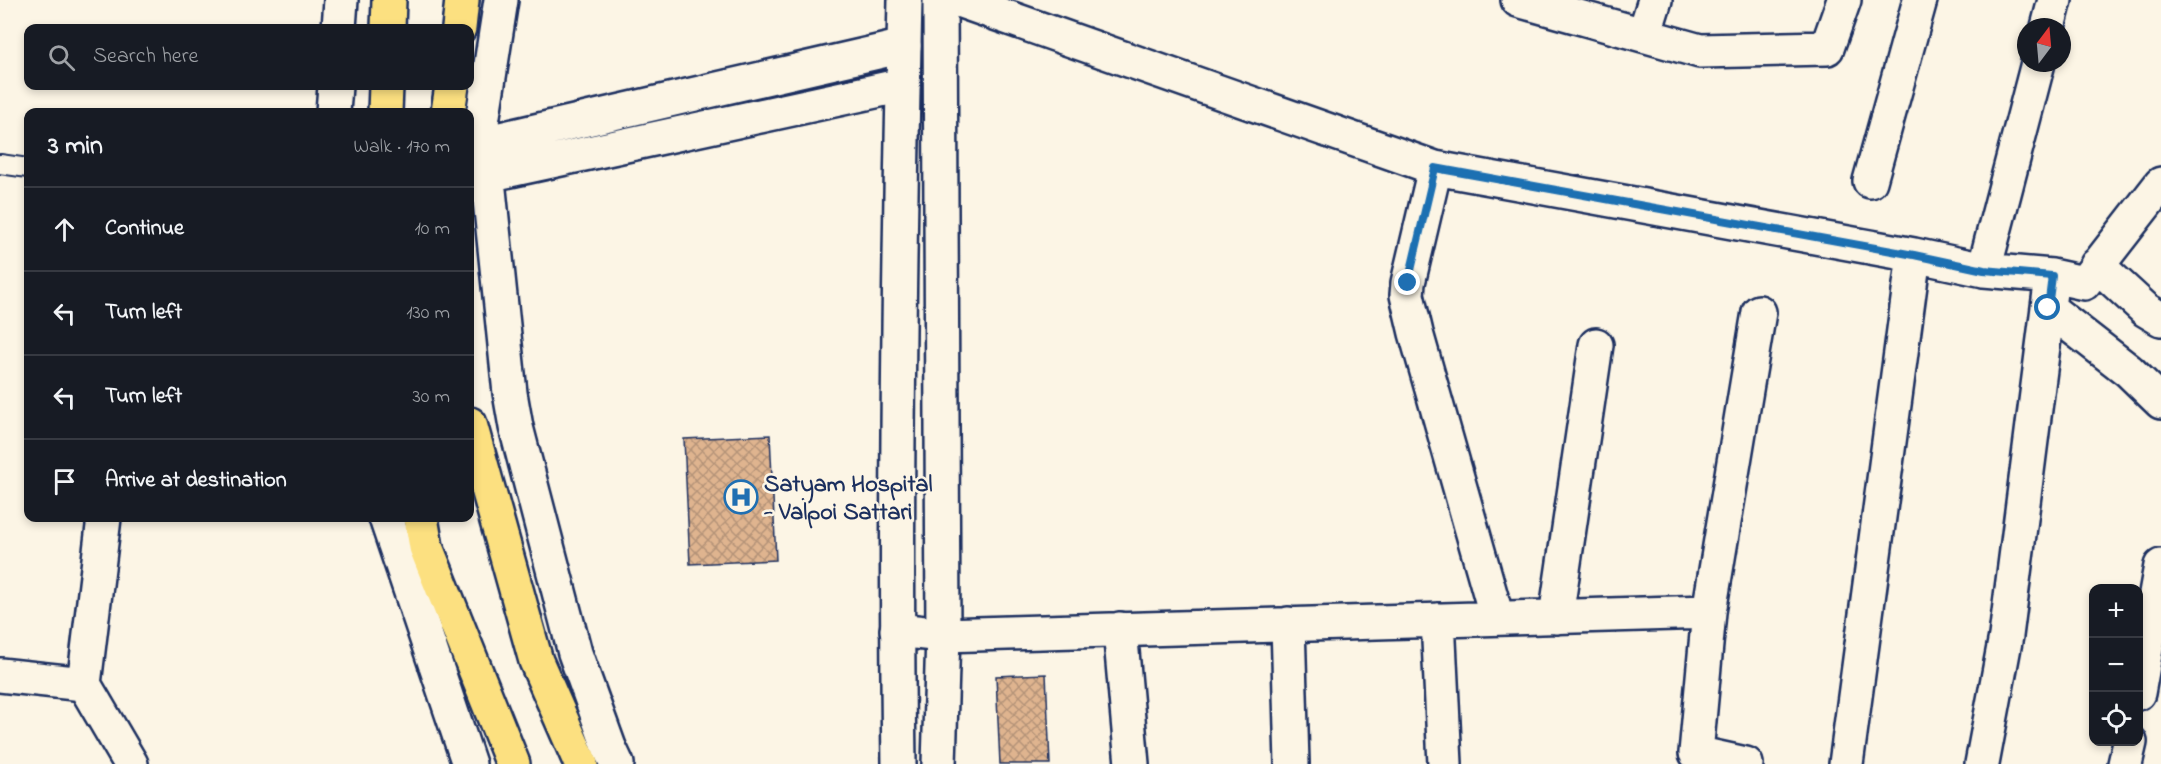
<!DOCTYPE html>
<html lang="en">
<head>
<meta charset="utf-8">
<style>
	body { margin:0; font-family:"Indie Flower",sans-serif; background:#20242c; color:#f1f3f6 }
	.controls { position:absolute; right:18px; bottom:18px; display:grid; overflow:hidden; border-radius:12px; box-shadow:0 3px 9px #0003 }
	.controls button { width:54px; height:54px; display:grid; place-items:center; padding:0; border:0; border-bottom:2px solid #363941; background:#171b24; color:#f1f3f6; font:30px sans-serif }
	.compass { position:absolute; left:2017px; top:18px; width:54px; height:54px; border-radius:50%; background:#171b24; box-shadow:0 3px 9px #0003; rotate:16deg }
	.stop { position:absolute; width:18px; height:18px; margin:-14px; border:4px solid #1f6fb2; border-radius:50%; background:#fff }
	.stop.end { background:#1f6fb2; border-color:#fff; box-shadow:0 2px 6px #0008 }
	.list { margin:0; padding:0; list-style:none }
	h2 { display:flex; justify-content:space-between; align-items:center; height:78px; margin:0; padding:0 24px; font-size:26px }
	h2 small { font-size:20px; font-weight:400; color:#9ea1a6 }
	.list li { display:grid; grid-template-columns:39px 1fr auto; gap:18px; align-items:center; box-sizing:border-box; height:84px; padding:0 24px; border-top:2px solid #363941 }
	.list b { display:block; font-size:22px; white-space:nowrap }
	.list em { font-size:20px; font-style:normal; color:#9ea1a6 }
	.icon { flex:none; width:33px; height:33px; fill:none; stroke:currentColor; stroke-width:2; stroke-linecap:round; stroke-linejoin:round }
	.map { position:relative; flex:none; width:2161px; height:764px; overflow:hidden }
	.search { position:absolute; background:#171b24; box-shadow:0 3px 9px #0003; left:24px; top:24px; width:450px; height:66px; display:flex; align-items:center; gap:15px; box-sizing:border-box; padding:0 21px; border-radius:12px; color:#9ea1a6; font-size:22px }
	.panel { position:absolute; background:#171b24; box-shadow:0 3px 9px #0003; left:24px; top:108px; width:450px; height:414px; border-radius:12px }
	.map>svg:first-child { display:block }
	.building { fill:url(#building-cross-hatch); stroke:#1b2f5e; stroke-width:1.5 }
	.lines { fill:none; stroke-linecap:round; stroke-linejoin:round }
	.service-casing { stroke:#1b2f5e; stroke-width:22 }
	.minor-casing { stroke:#1b2f5e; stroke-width:38 }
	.tertiary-casing { stroke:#1b2f5e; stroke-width:38 }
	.trunk-casing { stroke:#1b2f5e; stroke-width:38 }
	.service { stroke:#fcf5e5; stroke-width:18 }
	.minor { stroke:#fcf5e5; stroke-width:33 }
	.tertiary { stroke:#fcf5e5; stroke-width:33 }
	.trunk { stroke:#fce080; stroke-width:33 }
	.route { stroke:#1f6fb2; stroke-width:8 }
	.labels { text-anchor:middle; stroke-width:5; stroke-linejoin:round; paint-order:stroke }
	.poi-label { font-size:24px; font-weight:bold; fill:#1b2f5e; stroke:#fcf5e5; text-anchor:start }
</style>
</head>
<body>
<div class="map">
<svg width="2161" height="764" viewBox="0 0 2161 764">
	<defs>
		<pattern id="building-cross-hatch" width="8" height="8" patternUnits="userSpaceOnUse" patternTransform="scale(1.5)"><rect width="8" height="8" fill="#dfb48f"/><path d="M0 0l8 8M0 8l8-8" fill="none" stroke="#b49378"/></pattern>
	</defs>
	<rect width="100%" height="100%" fill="#fcf5e5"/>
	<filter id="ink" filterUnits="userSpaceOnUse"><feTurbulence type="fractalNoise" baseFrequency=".0167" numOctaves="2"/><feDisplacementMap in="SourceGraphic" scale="12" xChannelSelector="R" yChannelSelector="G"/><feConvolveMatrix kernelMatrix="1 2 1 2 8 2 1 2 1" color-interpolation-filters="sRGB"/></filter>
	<g filter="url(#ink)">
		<path class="building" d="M 770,435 L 776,560 L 690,564 L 684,439 Z
			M 1046,674 L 1050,764 L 1000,764 L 996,676 Z"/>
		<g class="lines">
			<g class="service-casing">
				<path id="service" d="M 0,164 L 28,168"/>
			</g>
			<g class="minor-casing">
				<path id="minor" d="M 501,0 L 482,122 L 510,393 L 516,427 L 575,653 L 609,747 L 617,764
					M 958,0 L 1435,168 L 1914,255 L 1984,270 L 2052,276 L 2084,283 L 2161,184
					M 1518,0 L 1700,51 L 1827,48 L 1844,0
					M 2048,27 L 2055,0
					M 339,28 L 341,0
					M 1644,35 L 1655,0
					M 333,112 L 335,86
					M 483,143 L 904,46
					M 1435,168 L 1408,283 L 1407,295 L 1416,333 L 1497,618
					M 487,175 L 903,85
					M 1870,181 L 1920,0
					M 2097,265 L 2146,310 L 2161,319
					M 1984,270 L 2038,63
					M 2048,308 L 2129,371 L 2161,402
					M 386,518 L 469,764
					M 1709,612 L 1759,312
					M 1556,617 L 1596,345
					M 1438,620 L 1445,764
					M 1288,624 L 1292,764
					M 1120,629 L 1132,764
					M 897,630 L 943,635 L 1709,612 L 1696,753 L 1746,764
					M 0,675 L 84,684 L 104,518
					M 84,684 L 131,764
					M 2138,693 L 2161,566
					M 1846,764 L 1914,255
					M 1982,764 L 2006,636 L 2052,276
					M 2125,764 L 2130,742"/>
			</g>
			<g class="tertiary-casing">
				<path id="tertiary" d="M 899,764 C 895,509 899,255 905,0
					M 939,764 L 943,635 L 940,0"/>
			</g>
			<g class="trunk-casing">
				<path id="trunk" d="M 388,28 L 389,0
					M 459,28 L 462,0
					M 385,112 L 386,86
					M 448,112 L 452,86
					M 470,424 L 536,661 L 581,764
					M 421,518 L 426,547 L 513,764"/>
			</g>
			<use href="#service" class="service"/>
			<use href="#minor" class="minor"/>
			<use href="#tertiary" class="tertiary"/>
			<use href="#trunk" class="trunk"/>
		</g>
	</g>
	<g class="lines" filter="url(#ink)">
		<path class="route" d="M 1408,283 L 1435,168 L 1914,255 L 1984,270 L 2052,276 L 2048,308"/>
	</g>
	<defs>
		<g id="hospital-ring" transform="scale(1.725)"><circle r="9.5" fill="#fcf5e5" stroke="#1f6fb2" stroke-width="1.5"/><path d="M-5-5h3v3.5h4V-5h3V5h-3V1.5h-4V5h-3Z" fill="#1f6fb2"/></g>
	</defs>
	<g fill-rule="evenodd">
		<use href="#hospital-ring" x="741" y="497"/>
	</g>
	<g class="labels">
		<g class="poi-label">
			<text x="764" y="491">Satyam Hospital<tspan x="764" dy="28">- Valpoi Sattari</tspan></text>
		</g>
	</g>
</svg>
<div class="controls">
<button>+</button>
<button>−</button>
<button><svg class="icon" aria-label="locate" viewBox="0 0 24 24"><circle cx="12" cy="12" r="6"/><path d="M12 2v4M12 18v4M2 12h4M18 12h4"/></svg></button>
</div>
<svg class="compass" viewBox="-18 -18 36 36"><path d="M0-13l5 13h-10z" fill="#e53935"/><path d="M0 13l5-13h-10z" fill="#9ea1a6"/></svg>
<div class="stop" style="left:2048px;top:308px"></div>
<div class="stop end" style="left:1408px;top:283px"></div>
<div class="search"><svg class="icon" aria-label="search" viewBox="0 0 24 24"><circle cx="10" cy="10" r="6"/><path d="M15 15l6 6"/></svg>Search here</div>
<section class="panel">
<h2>3 min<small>Walk · 170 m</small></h2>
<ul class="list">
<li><svg class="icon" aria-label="ahead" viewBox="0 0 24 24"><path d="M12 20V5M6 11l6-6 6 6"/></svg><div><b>Continue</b></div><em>10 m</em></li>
<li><svg class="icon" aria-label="left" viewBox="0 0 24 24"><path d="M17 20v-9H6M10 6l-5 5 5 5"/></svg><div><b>Turn left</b></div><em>130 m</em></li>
<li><svg class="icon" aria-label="left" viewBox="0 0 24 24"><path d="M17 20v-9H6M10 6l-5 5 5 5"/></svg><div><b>Turn left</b></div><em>30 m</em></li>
<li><svg class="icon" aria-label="arrive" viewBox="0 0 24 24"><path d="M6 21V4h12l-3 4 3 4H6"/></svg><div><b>Arrive at destination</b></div></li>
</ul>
</section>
</div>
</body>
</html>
